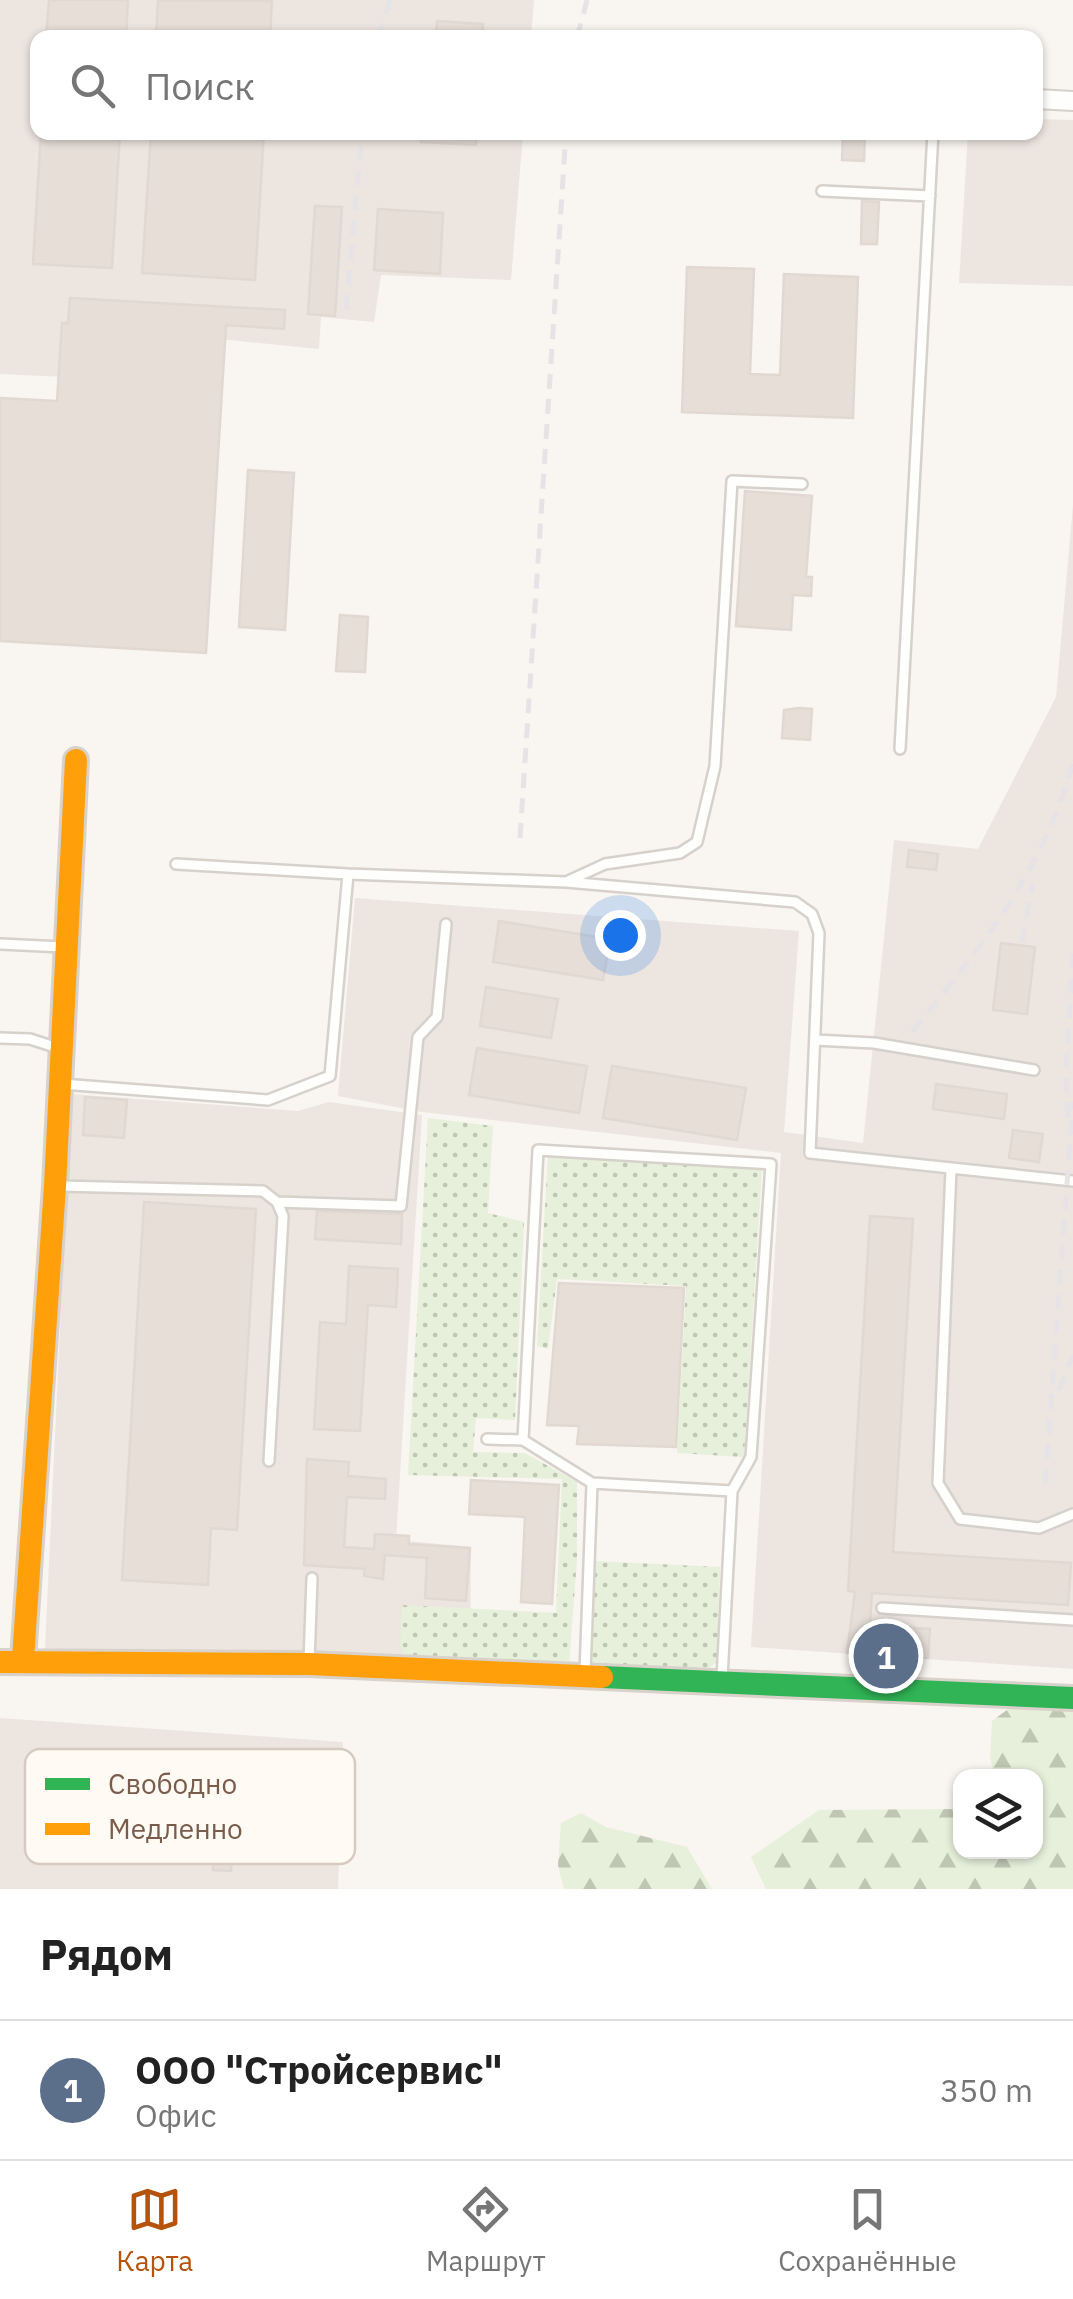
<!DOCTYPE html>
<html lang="ru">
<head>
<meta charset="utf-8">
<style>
	body { margin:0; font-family:"IBM Plex Sans",sans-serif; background:#f6f6f6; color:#222 }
	.controls { position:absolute; right:30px; bottom:30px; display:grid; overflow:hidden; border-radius:20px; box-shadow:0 2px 8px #0004 }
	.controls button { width:90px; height:90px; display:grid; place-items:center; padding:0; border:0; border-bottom:2px solid #e0e0e0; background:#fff; color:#222; font:50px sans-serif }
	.you { position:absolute; left:620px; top:935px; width:35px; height:35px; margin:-25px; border:8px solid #fff; border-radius:50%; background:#1a73e8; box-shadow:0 0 0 15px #1a73e833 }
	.badge { display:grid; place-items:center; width:65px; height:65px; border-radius:50%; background:#b45309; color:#fff; font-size:32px; font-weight:700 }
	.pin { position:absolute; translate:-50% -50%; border:5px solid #fff; box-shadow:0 2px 10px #0006 }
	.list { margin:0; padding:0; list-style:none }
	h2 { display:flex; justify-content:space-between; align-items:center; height:130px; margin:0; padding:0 40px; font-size:42px }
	h2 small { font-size:32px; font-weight:400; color:#767676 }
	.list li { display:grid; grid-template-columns:65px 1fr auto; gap:30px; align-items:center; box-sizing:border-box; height:140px; padding:0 40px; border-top:2px solid #e0e0e0 }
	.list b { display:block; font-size:38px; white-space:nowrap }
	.list p { margin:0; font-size:32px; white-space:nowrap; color:#767676 }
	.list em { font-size:32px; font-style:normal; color:#767676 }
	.icon { flex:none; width:55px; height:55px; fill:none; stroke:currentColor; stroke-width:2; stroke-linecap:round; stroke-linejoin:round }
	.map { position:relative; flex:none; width:1073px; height:1889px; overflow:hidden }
	.search { position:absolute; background:#fff; box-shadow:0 2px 8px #0004; left:30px; right:30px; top:30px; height:110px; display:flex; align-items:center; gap:25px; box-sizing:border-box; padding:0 35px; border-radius:20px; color:#767676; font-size:38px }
	.sheet { height:270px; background:#fff }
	nav { display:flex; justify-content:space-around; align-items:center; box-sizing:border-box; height:140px; border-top:2px solid #e0e0e0; background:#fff; font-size:28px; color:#767676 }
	nav a { display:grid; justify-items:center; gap:5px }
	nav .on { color:#b45309 }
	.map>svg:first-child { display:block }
	.industrial { fill:#ede5e0 }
	.grass { fill:url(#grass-dots) }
	.forest { fill:url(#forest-firs) }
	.building { fill:#e6ded7; stroke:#e2d8d2; stroke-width:2.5 }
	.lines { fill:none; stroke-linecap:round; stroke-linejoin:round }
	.lane-casing { stroke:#d7d1cb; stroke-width:14 }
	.street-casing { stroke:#d7d1cb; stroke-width:22 }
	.fast-casing { stroke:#d9d2cb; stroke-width:28 }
	.slow-casing { stroke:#d9d2cb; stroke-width:28 }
	.lane { stroke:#fefefd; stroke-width:9 }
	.street { stroke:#fefefd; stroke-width:18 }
	.fast { stroke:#30b455; stroke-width:22 }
	.slow { stroke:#ff9f0a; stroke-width:22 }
	.rail { stroke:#e6e3e7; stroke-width:5; stroke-dasharray:15 10; stroke-linecap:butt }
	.key { fill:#fffaf3; stroke:#d7cbc1; stroke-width:2.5 }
	.key-label { font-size:28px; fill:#7a5c4d }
</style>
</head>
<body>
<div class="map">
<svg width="1073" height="1889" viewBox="0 0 1073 1889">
	<defs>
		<pattern id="grass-dots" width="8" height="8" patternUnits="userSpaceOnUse" patternTransform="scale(2.5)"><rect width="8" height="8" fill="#e7f0db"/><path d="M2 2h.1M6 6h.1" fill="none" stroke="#c0c6b4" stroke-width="1.8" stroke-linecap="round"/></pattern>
		<pattern id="forest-firs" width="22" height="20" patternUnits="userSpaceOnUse" patternTransform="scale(2.5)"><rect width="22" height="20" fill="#e7f0db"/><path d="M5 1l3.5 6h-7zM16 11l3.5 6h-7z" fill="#c0c6b4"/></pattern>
	</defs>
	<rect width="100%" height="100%" fill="#f9f5f0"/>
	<path class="industrial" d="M 0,0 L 534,0 L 531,37 L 38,38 L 38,132 L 523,133 L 511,280 L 381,275 L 374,322 L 321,317 L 319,349 L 71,324 L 65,377 L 0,374 Z
		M 1036,119 L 1073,120 L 1073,286 L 959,283 L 968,133 L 1036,132 Z
		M 1073,505 L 1073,1669 L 751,1647 L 781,1153 L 422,1112 L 338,1096 L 355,898 L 799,931 L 784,1132 L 863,1143 L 894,840 L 978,849 L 1056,697 Z
		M 71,1094 L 298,1111 L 329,1102 L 422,1115 L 396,1540 L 471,1547 L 470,1666 L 45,1649 Z
		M 0,1718 L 343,1742 L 338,1889 L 0,1889 Z"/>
	<path class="grass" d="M 428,1118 L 493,1126 L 488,1213 L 524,1222 L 515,1420 L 476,1418 L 473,1452 L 525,1453 L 577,1482 L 577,1559 L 569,1666 L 405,1660 L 400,1644 L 402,1605 L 556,1613 L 562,1479 L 408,1475 Z
		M 548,1155 L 762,1170 L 744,1457 L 677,1453 L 686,1286 L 557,1279 L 548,1349 L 537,1346 Z
		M 595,1561 L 720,1567 L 717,1662 L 704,1672 L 590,1666 Z"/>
	<path class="forest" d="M 1015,1704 L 1073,1709 L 1073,1889 L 766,1889 L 751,1857 L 819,1810 L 960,1809 L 960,1852 L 1036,1852 L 1036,1776 L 995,1776 L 990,1758 L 992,1721 Z
		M 581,1813 L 606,1827 L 687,1847 L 712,1889 L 564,1889 L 558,1865 L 561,1823 Z"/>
	<path class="building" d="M 49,0 L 128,0 L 126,38 L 46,38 Z
		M 158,0 L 272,1 L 270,38 L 156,38 Z
		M 437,21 L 483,24 L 482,38 L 436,38 Z
		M 41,132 L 120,132 L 112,268 L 33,264 Z
		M 151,132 L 264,132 L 255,280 L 142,273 Z
		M 422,132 L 476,132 L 476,145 L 421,142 Z
		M 843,132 L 865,132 L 864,161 L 842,160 Z
		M 862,201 L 879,202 L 877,244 L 861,244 Z
		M 315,206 L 342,207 L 335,316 L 308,314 Z
		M 378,209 L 443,213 L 440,274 L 374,270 Z
		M 687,267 L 754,269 L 750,374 L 780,375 L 784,274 L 858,277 L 853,418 L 682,412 Z
		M 70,298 L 285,310 L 284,329 L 226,325 L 206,653 L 0,641 L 0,398 L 57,401 L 62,323 L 68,323 Z
		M 248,470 L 294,473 L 285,630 L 239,627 Z
		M 745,491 L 812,496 L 806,577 L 812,577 L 811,596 L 793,595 L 791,630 L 736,626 Z
		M 340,615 L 368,617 L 365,672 L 336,671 Z
		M 799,708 L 812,709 L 810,740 L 782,738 L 784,710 Z
		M 909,850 L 938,854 L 936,870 L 907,867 Z
		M 499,921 L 610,939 L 603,980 L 493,962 Z
		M 1001,943 L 1035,947 L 1027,1014 L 993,1010 Z
		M 486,987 L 558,999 L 551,1038 L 480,1026 Z
		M 477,1048 L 587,1066 L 579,1113 L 469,1095 Z
		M 612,1066 L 746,1088 L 737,1140 L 603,1118 Z
		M 936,1084 L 1007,1094 L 1004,1119 L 933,1109 Z
		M 85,1097 L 127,1100 L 124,1138 L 83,1135 Z
		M 1013,1130 L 1043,1134 L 1039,1162 L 1009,1158 Z
		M 144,1202 L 256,1209 L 237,1530 L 211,1528 L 208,1585 L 122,1580 Z
		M 317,1211 L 402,1214 L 401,1244 L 315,1239 Z
		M 870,1216 L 913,1219 L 893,1552 L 1071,1563 L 1068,1605 L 872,1593 L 870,1625 L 930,1629 L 928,1658 L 847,1653 L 855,1592 L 848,1591 Z
		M 349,1266 L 398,1269 L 396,1307 L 368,1305 L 360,1431 L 314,1429 L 320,1322 L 346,1324 Z
		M 559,1283 L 684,1288 L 676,1447 L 577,1444 L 579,1426 L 547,1425 Z
		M 307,1459 L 349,1462 L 348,1476 L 386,1479 L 385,1499 L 347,1497 L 344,1547 L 374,1549 L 375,1534 L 409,1536 L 409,1544 L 470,1548 L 466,1601 L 425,1598 L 427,1558 L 385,1555 L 383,1579 L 364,1576 L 365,1569 L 304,1565 Z
		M 471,1480 L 559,1485 L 552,1604 L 521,1602 L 525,1517 L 469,1514 Z
		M 215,1830 L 234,1831 L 231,1871 L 213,1870 Z"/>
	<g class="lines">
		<g class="lane-casing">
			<path id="lane" d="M 822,191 L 930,196
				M 900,749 L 933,132
				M 348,874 L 566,882 L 795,902 L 812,914 L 819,933 L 810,1153 L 1073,1181
				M 568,881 L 605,864 L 680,853 L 697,842 L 715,766 L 732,481 L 802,484
				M 0,944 L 63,947
				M 0,1038 L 30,1039 L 58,1048
				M 815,1040 L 874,1043 L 1034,1070
				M 62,1084 L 268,1100 L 330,1076 L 348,874 L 176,864
				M 951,1169 L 938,1483 L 960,1519 L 1039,1528 L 1073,1514
				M 59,1186 L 263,1191 L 277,1202 L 283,1216 L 269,1461
				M 277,1202 L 401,1206 L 418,1037 L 437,1017 L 446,924
				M 487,1439 L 523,1440
				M 882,1608 L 1073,1620
				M 309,1662 L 312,1578
				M 585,1673 L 592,1483
				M 722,1678 L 732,1491 L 592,1483 L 523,1440 L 538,1150 L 771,1164 L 751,1457 L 732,1491"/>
		</g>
		<g class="street-casing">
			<path id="street" d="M 1036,99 L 1073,101"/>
		</g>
		<g class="fast-casing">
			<path id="fast" d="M 602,1677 L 1073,1698"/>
		</g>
		<g class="slow-casing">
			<path id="slow" d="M 23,1659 L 55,1186 L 76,760
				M 0,1662 L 308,1664 L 602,1677"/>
		</g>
		<use href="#lane" class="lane"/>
		<use href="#street" class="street"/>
		<use href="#fast" class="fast"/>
		<use href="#slow" class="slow"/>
		<path class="rail" d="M 378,38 L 390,0
			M 577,38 L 587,0
			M 346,310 L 362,132
			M 520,838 L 566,132
			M 1022,942 L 1033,882
			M 912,1032 C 985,941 1040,877 1073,763
			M 1068,1118 L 1066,1075 L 1073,948
			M 1059,1390 L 1073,1355
			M 1045,1484 L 1073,1102"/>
	</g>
	<rect x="25" y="1749" width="330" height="115" rx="15" class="key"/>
	<rect x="45" y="1778" width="45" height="12" fill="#30b455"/>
	<rect x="45" y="1823" width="45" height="12" fill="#ff9f0a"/>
	<g class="key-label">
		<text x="108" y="1794">Свободно</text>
		<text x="108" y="1839">Медленно</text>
	</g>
</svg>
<div class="controls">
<button><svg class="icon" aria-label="layers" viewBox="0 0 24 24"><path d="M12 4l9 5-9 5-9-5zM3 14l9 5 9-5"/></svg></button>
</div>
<div class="you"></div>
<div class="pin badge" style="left:886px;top:1656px;background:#5c6f8a">1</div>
<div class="search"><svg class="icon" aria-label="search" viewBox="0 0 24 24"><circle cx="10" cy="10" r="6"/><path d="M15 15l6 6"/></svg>Поиск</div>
</div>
<section class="sheet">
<h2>Рядом<small></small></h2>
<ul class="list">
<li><span class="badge" style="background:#5c6f8a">1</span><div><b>ООО &quot;Стройсервис&quot;</b><p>Офис</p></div><em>350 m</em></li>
</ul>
</section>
<nav>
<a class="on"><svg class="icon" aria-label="map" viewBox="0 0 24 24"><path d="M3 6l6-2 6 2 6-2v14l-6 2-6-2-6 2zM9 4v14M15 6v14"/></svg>Карта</a>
<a><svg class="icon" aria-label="directions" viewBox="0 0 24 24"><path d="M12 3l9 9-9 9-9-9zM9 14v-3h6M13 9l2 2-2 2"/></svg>Маршрут</a>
<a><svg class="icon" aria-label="saved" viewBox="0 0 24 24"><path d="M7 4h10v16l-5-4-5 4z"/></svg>Сохранённые</a>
</nav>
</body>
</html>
